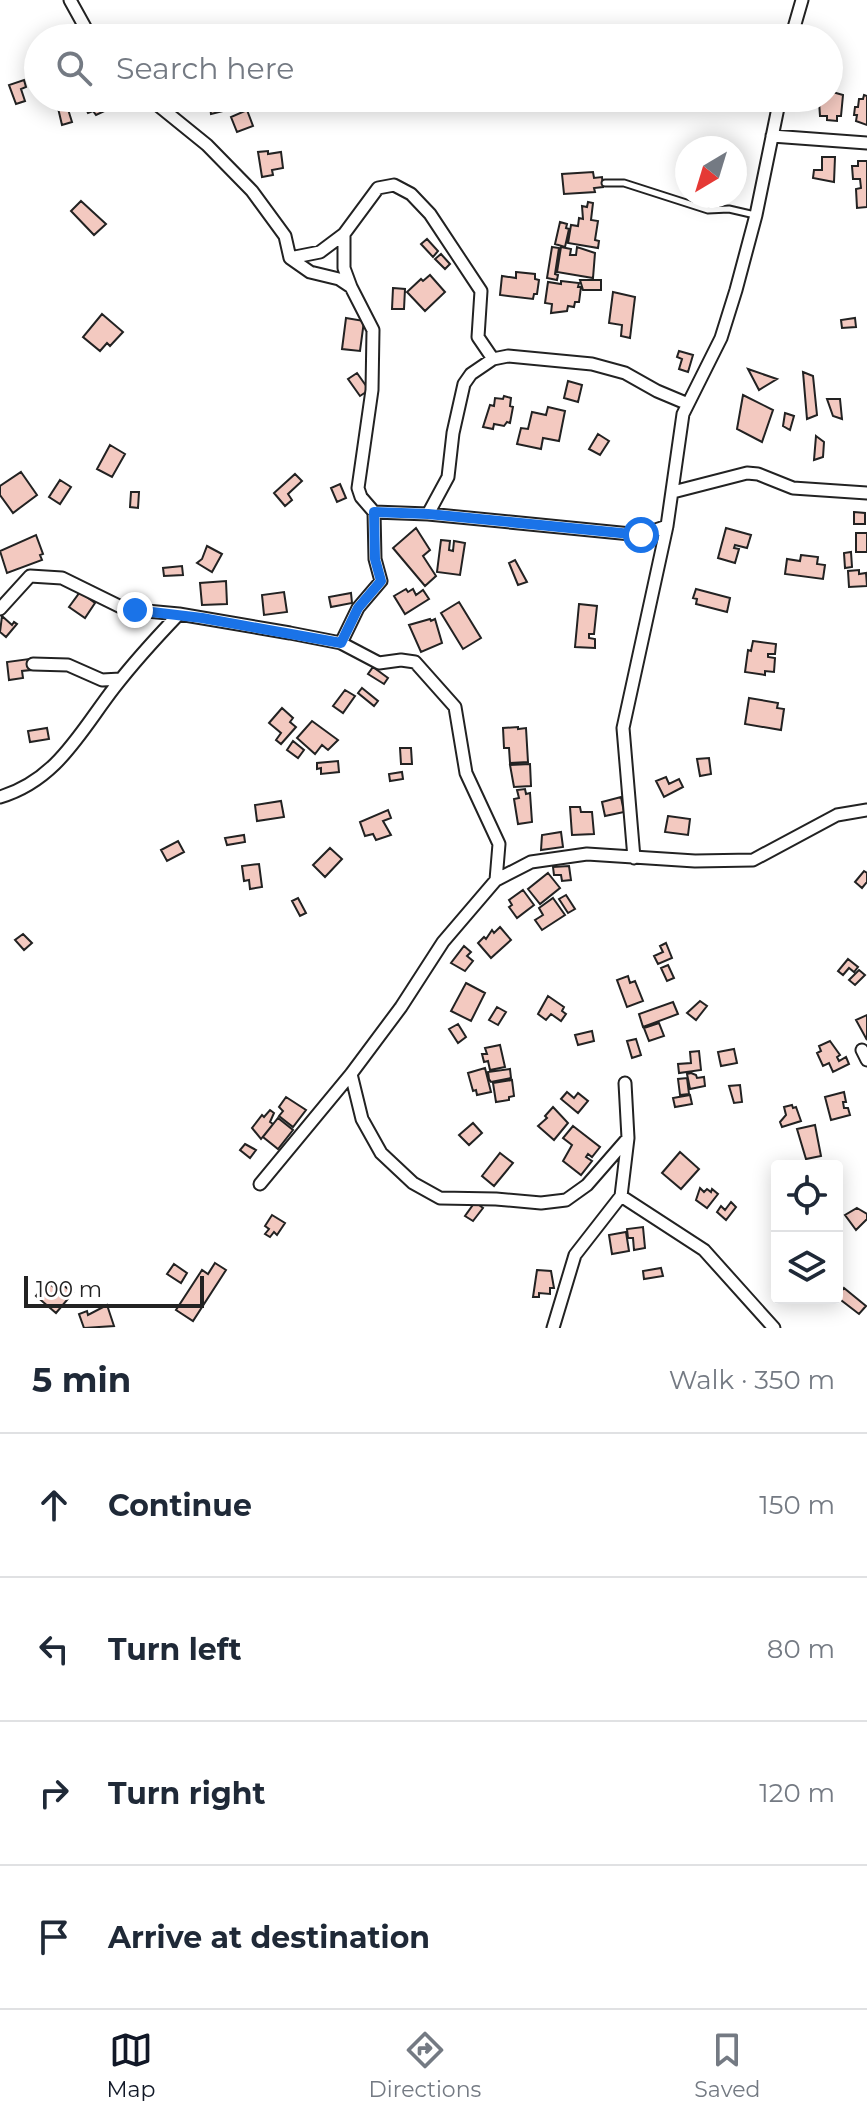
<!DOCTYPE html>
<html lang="en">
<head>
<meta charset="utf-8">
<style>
	body { margin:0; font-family:Montserrat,sans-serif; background:#f6f6f7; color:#1f2937 }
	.controls { position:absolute; right:24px; bottom:24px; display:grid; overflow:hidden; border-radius:8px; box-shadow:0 4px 20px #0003 }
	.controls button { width:72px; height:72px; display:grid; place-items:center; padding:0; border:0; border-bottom:2px solid #e0e1e3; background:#fff; color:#1f2937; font:40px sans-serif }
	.compass { position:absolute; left:675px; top:136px; width:72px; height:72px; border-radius:50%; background:#fff; box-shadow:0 4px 20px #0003; rotate:218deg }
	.scale { position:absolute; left:24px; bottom:20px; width:180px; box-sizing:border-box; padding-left:8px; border:4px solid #222; border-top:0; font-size:22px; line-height:28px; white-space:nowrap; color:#222; -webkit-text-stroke:6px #fff; paint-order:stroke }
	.stop { position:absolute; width:24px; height:24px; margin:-18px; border:6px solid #1a73e8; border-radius:50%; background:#fff }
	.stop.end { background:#1a73e8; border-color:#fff; box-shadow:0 2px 8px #0008 }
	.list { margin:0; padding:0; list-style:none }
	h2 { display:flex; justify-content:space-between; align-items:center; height:104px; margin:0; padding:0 32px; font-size:34px }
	h2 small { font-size:26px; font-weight:400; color:#747a83 }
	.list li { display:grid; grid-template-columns:52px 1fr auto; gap:24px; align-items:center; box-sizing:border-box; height:144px; padding:0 32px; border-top:2px solid #e0e1e3 }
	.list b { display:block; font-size:30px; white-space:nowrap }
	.list em { font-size:26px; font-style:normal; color:#747a83 }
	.icon { flex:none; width:44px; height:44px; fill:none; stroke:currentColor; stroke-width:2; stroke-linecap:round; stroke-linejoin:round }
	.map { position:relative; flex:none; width:867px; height:1328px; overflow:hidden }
	.search { position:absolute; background:#fff; box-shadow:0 4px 20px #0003; left:24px; right:24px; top:24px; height:88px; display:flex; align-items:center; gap:20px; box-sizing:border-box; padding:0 28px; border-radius:44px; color:#747a83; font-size:30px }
	.sheet { height:680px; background:#fff }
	nav { display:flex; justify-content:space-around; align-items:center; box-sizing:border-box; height:112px; border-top:2px solid #e0e1e3; background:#fff; font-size:22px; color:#747a83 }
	nav a { display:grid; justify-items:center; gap:4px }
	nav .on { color:#111827 }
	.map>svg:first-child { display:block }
	.building { fill:#f3c9c0; stroke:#222; stroke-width:2 }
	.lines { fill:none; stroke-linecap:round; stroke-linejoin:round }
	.lane-casing { stroke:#222; stroke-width:9 }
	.street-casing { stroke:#222; stroke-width:15 }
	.lane { stroke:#fff; stroke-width:5 }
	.street { stroke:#fff; stroke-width:11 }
	.route { stroke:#1a73e8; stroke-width:10 }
</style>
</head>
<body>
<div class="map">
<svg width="867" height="1328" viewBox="0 0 867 1328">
	<rect width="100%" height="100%" fill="#fff"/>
	<path class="building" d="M 24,80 L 26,87 L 21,89 L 25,101 L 16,104 L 9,85 Z
		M 829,91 L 843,95 L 841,116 L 837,116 L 837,121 L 827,120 L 827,116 L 820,116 L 819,101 L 822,101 L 822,98 L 829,98 Z
		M 864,95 L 867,96 L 867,125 L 856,121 L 857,115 L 854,115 L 855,107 L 858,107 L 859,99 L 863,99 Z
		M 81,98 L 108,98 L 109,109 L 96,115 L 93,111 L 88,113 Z
		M 216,98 L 234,98 L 234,104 L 226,105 L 227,110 L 211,114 L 210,106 L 217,105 Z
		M 67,106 L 72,122 L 62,125 L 58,108 Z
		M 247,110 L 253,126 L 237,132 L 231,117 Z
		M 268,151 L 268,154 L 281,152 L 283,168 L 272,170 L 273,175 L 262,177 L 258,152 Z
		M 822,157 L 835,157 L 834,182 L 813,178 L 814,170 L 822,170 Z
		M 858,161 L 867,161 L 867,207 L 857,208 L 856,189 L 861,188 L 860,179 L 853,179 L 852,166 L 858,166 Z
		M 593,172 L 594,178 L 602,177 L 603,187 L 594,188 L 595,192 L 564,194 L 562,174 Z
		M 81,201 L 106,224 L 94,235 L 71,211 Z
		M 588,202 L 593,203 L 591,220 L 598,221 L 595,240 L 599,241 L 598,248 L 568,243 L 571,225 L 578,226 L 579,218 L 583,219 L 582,206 L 587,207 Z
		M 560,222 L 567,224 L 566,228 L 569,229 L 565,247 L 555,244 Z
		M 427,239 L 438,251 L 433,257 L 421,244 Z
		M 552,247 L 559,248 L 555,274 L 558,275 L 557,280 L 547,278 Z
		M 561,247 L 571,249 L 570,255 L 576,255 L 577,247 L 595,253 L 593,278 L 557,272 Z
		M 441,254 L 450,264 L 445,269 L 435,259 Z
		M 516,272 L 535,274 L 535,279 L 539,280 L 537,294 L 534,294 L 533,299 L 500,295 L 502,276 L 516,278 Z
		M 430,275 L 445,292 L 425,311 L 407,292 L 421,279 L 423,281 Z
		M 580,280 L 601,280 L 601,290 L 583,290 Z
		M 561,281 L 579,283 L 578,287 L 581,287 L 579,302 L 575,302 L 574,307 L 568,306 L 567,311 L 551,313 L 552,304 L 545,303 L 548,282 L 561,284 Z
		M 393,288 L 405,289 L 404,309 L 392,309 Z
		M 613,292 L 635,297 L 630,338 L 621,336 L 622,325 L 609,323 Z
		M 102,314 L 123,332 L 110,346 L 107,343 L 100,351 L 83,337 Z
		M 346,318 L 364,321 L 360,351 L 342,349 Z
		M 855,318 L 856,327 L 842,328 L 841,320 Z
		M 679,351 L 693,355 L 688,372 L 679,369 L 682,359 L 677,357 Z
		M 748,369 L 777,379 L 759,390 Z
		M 803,372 L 813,376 L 817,415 L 807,419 Z
		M 357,373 L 369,390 L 360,396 L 348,379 Z
		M 568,381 L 582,385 L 578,402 L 564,398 Z
		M 743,395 L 773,410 L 762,442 L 737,429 Z
		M 504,396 L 511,398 L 510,406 L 513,407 L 510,423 L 507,422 L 504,426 L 494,424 L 493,429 L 483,427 L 490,405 L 494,406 L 495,398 L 503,399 Z
		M 827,399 L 840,399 L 842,419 L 833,416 Z
		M 548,407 L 565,411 L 559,441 L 543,438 L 541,449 L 517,444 L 521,428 L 528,429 L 532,412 L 546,415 Z
		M 785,413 L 794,416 L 790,430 L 783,426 Z
		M 598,434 L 609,441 L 600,455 L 589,449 Z
		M 816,436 L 824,442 L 823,457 L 814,460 Z
		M 110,445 L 125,454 L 112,477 L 97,469 Z
		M 21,472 L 37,495 L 13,513 L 0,495 L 0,486 Z
		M 295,474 L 302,481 L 288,494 L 292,500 L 285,506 L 274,493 Z
		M 60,480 L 71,487 L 60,504 L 49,497 Z
		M 340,484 L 346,498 L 337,502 L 331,488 Z
		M 131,492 L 139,492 L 138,508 L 130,507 Z
		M 854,512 L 865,513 L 865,524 L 854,524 Z
		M 416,528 L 430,550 L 423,556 L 436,576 L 425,586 L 393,548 Z
		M 726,528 L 751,535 L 747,548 L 735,545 L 734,548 L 739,549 L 735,563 L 718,558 Z
		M 856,533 L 867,533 L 867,552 L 856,552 Z
		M 36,535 L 43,554 L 40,555 L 42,560 L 7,573 L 0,551 Z
		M 441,540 L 450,541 L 449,550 L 453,551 L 454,541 L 465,543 L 460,575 L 437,572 Z
		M 207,546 L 222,554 L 212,572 L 197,563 L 202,559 Z
		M 851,552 L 852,567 L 845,568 L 844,553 Z
		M 801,555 L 818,557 L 817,564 L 825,565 L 823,579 L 785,574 L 787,559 L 800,561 Z
		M 515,560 L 527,582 L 518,585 L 509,563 Z
		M 182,566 L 183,575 L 164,576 L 163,568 Z
		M 859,570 L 859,574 L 866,573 L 867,586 L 849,587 L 848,571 Z
		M 226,581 L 227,604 L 202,605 L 200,583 Z
		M 406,589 L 408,592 L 413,589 L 416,595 L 423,590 L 429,599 L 405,614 L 394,596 Z
		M 696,589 L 730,598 L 727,612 L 696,604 L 697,599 L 693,598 Z
		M 80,592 L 95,603 L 85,618 L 69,607 Z
		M 284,592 L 287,612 L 264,615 L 262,595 Z
		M 351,593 L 352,603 L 331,607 L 329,597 Z
		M 459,602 L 481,638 L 463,649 L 441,613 Z
		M 579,604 L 597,606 L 594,634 L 589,634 L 589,638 L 595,639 L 595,648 L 575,647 Z
		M 2,616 L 12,625 L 14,622 L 17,624 L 6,637 L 0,632 Z
		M 430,619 L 431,621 L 435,619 L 442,643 L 421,652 L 409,625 Z
		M 753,641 L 776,644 L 775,654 L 768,654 L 768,657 L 775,658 L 774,672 L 765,671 L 765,675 L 745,672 L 748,650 L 751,651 Z
		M 29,659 L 31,670 L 22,671 L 23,678 L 9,680 L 7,662 Z
		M 373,667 L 388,678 L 384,684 L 368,674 Z
		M 362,688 L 378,701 L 374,706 L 358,693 Z
		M 345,690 L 355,696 L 343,713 L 333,706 Z
		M 749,698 L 778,703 L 777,708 L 784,709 L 781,730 L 745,724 Z
		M 282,708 L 293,718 L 290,722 L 296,727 L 281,744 L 276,740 L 281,733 L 269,723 Z
		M 312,721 L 338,740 L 328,750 L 322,745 L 315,754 L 297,738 Z
		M 518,727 L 518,729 L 526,728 L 528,762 L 510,763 L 509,748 L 504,748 L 503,728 Z
		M 47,728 L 49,739 L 30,742 L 28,731 Z
		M 293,741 L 304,750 L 298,758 L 287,750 Z
		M 400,748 L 411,748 L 412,764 L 401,764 Z
		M 709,758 L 711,774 L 700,776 L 697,759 Z
		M 338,761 L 339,772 L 321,774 L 321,768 L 317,769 L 317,763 Z
		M 530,764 L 531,786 L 514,787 L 510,765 Z
		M 402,772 L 403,779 L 390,781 L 389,774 Z
		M 666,777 L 669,784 L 679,779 L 683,787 L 664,797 L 656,781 Z
		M 525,789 L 526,794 L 530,793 L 532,822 L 518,824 L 514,799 L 519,798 L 517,790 Z
		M 621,797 L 624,812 L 605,816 L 602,802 Z
		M 281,801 L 284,817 L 257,821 L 255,805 Z
		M 570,807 L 580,807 L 581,812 L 592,812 L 594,834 L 572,835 Z
		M 388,810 L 391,818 L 383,821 L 391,835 L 376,840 L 373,834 L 365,836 L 360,822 Z
		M 668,816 L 690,819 L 688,835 L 665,832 Z
		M 561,832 L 563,847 L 541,850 L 542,835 Z
		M 244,835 L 245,842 L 227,845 L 225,838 Z
		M 178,841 L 184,852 L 167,861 L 161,850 Z
		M 330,848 L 342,859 L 325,877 L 313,865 Z
		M 259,864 L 262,887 L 250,889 L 249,880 L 244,881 L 242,866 Z
		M 569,866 L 571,880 L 562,881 L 561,875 L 554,875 L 553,867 Z
		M 864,871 L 867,873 L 867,882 L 862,888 L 855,882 Z
		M 548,873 L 560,888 L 540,904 L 528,889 Z
		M 523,890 L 534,905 L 517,918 L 509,907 L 512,905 L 509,900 Z
		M 566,895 L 575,909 L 568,913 L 559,899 Z
		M 298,898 L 306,913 L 300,916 L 292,901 Z
		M 553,898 L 565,915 L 542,930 L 535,920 L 543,915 L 539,908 Z
		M 500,927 L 511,940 L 491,958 L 478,943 L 484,937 L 486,939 L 492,930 L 494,933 Z
		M 23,934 L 32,943 L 24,950 L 15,940 Z
		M 666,943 L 672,958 L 658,964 L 654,956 L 663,952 L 660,946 Z
		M 464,946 L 471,952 L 467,956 L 473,961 L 465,971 L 451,963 Z
		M 848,959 L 858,967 L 854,972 L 849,968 L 843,975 L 838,971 Z
		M 668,965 L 674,978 L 667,981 L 661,968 Z
		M 859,970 L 865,975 L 855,985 L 849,980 Z
		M 628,976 L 630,983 L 635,981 L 643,1001 L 627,1007 L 617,980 Z
		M 466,983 L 485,993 L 471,1021 L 451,1011 Z
		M 548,996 L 564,1007 L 562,1011 L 566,1014 L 561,1021 L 551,1014 L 546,1020 L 538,1014 Z
		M 700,1001 L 707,1006 L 696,1020 L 687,1013 Z
		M 673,1002 L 678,1014 L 643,1027 L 639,1014 Z
		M 497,1007 L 506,1012 L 498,1025 L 489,1020 Z
		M 867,1015 L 867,1040 L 856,1020 Z
		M 659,1023 L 664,1036 L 649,1041 L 644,1028 Z
		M 458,1024 L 466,1037 L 458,1043 L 449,1029 Z
		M 592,1031 L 594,1041 L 578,1045 L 575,1035 Z
		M 636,1039 L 641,1055 L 632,1058 L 627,1041 Z
		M 830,1041 L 840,1055 L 837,1057 L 839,1061 L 846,1057 L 849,1064 L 833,1072 L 829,1063 L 823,1066 L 817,1053 L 821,1051 L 819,1046 Z
		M 500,1045 L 505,1067 L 490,1070 L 488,1061 L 484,1062 L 482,1054 L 487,1054 L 485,1048 Z
		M 734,1049 L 737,1063 L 721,1066 L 718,1052 Z
		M 699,1051 L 701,1070 L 679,1073 L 678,1064 L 691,1063 L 690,1052 Z
		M 485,1068 L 491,1092 L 477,1095 L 476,1090 L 473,1091 L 468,1073 Z
		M 510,1069 L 511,1078 L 491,1082 L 489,1079 L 488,1072 Z
		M 691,1073 L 696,1075 L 697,1078 L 704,1077 L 705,1086 L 690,1089 L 687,1074 Z
		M 687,1078 L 689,1094 L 680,1095 L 678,1079 Z
		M 512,1080 L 514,1096 L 509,1097 L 509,1100 L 496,1102 L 493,1083 Z
		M 740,1085 L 742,1102 L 734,1103 L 729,1086 Z
		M 567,1092 L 574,1098 L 578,1093 L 588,1101 L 578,1113 L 561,1099 Z
		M 844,1092 L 846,1102 L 843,1102 L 844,1108 L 848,1108 L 850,1115 L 831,1120 L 825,1097 Z
		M 690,1095 L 692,1104 L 675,1107 L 673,1098 Z
		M 286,1097 L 306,1110 L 293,1127 L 279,1116 L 283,1111 L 279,1107 Z
		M 792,1105 L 793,1108 L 796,1107 L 801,1121 L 782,1127 L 780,1122 L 786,1115 L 784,1107 Z
		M 553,1107 L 568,1123 L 554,1140 L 538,1126 L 547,1118 L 545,1116 Z
		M 270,1110 L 274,1113 L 270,1122 L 273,1124 L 261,1139 L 252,1128 L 262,1115 L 264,1117 Z
		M 278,1118 L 293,1130 L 278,1149 L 263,1137 Z
		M 473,1123 L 482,1133 L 469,1145 L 459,1135 Z
		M 815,1125 L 821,1156 L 806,1159 L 797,1129 Z
		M 573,1126 L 600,1147 L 592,1157 L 588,1154 L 586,1157 L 592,1161 L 581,1175 L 563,1161 L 572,1145 L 563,1138 Z
		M 245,1144 L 256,1150 L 250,1158 L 240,1150 Z
		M 680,1152 L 699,1169 L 681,1189 L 662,1173 Z
		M 500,1153 L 513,1163 L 494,1186 L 482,1176 Z
		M 700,1188 L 704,1192 L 707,1189 L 711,1192 L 712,1189 L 718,1194 L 707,1208 L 696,1200 Z
		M 475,1202 L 483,1208 L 473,1221 L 465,1216 Z
		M 731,1202 L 736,1207 L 726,1220 L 717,1212 L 721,1206 L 725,1210 Z
		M 857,1208 L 867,1214 L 867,1219 L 856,1230 L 845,1215 Z
		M 272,1215 L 285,1223 L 277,1235 L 274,1232 L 270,1237 L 265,1234 L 269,1229 L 265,1226 Z
		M 643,1227 L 645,1248 L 634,1250 L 633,1238 L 628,1238 L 627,1229 Z
		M 626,1232 L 629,1251 L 612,1254 L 609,1235 Z
		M 215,1263 L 226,1270 L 193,1321 L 176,1310 L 202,1270 L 208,1274 Z
		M 174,1264 L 187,1273 L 181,1283 L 167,1274 Z
		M 661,1268 L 663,1276 L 644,1279 L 643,1271 Z
		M 537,1270 L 551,1271 L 554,1288 L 550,1288 L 550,1294 L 539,1293 L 539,1297 L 533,1297 Z
		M 48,1282 L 58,1291 L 63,1285 L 73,1293 L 56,1313 L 36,1296 Z
		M 844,1288 L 866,1306 L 859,1314 L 837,1297 Z
		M 107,1305 L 114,1326 L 84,1328 L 79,1314 L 87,1311 L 88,1315 Z"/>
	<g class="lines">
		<g class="lane-casing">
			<path id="lane" d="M 605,183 L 624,183 L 708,210 L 729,209 L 755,215"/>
		</g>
		<g class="street-casing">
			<path id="street" d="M 70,0 L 91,38
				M 791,38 L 802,0
				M 149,98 L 207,145 L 252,191 L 285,236 L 290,258 L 310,272 L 339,279 L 351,287 L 373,330 L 372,390 L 358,488 L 361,497 L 374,512
				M 772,136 L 867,143
				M 344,234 L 344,268 L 351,287
				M 290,258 L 320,252 L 344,234 L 378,188 L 394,185 L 411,194 L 430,214 L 481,291 L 478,337 L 493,359
				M 673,492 L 747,473 L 758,474 L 793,488 L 867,493
				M 428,514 L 641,535 L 667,526
				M 0,609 L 30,576 L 62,578 L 125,609 L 179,614 L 290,633 L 341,643 L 379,663 L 401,660 L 415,662 L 455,707 L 466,773 L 499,844 L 496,880
				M 341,643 L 358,608 L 381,581 L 375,559 L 374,512 L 428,514 L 448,477 L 453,433 L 464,384 L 471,374 L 493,359 L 508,356 L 592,364 L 625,373 L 657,391 L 688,404
				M 33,664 L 68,665 L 102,680 L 121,679
				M 0,797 C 57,780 80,732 114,688 C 134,662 156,638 179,614
				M 634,858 L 623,728 L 667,526 L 683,414 L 721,338 L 736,290 L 756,215 L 780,98
				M 862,1050 L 867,1060
				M 351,1074 L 362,1119 L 381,1153 L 413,1183 L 440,1198 L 496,1199 L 541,1203 L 566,1200 L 587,1185 L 628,1138
				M 260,1184 L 351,1074 L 401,1007 L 443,942 L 496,880 L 531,862 L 587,854 L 695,861 L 753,860 L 837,815 L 867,810
				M 621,1196 L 704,1250 L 774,1328
				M 553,1328 L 575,1255 L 621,1196 L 628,1138 L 625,1083"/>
		</g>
		<use href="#lane" class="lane"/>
		<use href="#street" class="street"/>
	</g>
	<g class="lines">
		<path class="route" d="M 135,610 L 202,618 L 341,643 L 358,608 L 381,581 L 375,559 L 374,512 L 428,514 L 641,535"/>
	</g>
</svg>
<div class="controls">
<button><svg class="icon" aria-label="locate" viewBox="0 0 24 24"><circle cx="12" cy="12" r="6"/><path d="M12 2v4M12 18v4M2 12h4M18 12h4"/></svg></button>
<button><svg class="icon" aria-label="layers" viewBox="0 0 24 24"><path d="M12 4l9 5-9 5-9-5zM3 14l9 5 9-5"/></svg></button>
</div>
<svg class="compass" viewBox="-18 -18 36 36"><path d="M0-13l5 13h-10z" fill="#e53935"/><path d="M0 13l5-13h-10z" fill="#747a83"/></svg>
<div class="scale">100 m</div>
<div class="stop" style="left:641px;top:535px"></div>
<div class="stop end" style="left:135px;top:610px"></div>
<div class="search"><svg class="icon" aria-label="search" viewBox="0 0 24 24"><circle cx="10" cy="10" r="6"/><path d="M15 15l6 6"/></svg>Search here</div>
</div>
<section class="sheet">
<h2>5 min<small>Walk · 350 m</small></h2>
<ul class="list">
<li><svg class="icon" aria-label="ahead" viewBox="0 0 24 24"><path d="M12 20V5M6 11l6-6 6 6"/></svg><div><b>Continue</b></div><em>150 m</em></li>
<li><svg class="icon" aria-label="left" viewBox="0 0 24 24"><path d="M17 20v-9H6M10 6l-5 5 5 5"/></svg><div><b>Turn left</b></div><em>80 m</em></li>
<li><svg class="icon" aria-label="right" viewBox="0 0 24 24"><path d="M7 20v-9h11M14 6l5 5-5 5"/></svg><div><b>Turn right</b></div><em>120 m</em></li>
<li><svg class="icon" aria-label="arrive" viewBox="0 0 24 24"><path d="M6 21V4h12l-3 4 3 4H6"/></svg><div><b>Arrive at destination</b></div></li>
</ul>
</section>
<nav>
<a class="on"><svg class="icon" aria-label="map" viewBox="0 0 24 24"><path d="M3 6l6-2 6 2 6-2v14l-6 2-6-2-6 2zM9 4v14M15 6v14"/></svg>Map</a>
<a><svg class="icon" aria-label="directions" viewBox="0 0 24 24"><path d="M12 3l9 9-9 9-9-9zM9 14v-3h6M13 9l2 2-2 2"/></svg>Directions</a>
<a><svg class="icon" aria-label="saved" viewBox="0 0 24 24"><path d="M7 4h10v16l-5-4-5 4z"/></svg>Saved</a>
</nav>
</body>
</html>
